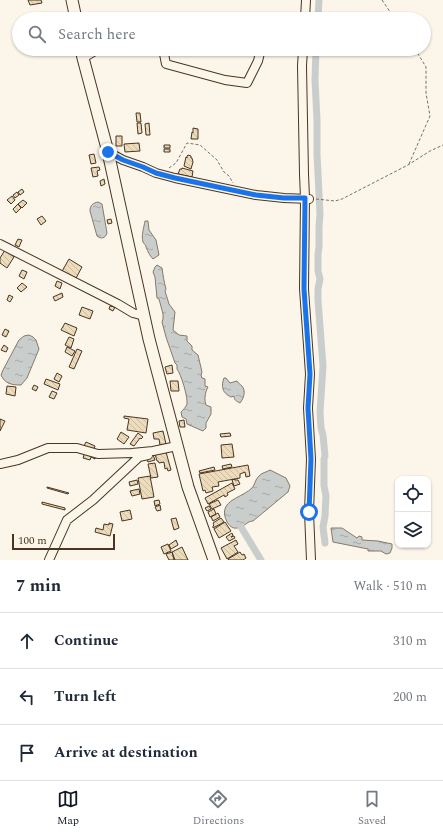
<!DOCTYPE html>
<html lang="en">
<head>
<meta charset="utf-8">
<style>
	body { margin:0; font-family:Spectral,serif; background:#f6f6f7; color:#1f2937 }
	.controls { position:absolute; right:12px; bottom:12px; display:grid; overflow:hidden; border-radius:8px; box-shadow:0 1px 3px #0004 }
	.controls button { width:36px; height:36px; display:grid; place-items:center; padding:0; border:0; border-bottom:1px solid #e0e1e3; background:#fff; color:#1f2937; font:20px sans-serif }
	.scale { position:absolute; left:12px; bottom:10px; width:103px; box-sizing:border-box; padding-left:4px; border:2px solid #4a3520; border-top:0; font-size:11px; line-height:14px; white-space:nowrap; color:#4a3520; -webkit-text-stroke:3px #fbf6e9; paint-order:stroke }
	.stop { position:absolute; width:12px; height:12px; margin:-9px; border:3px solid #1a73e8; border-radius:50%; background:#fff }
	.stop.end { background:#1a73e8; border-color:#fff; box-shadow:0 1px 4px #0008 }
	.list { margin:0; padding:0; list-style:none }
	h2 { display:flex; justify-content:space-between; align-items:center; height:52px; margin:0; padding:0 16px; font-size:17px }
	h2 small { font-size:13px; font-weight:400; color:#747a83 }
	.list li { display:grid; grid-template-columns:26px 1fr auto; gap:12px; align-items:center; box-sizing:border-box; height:56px; padding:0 16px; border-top:1px solid #e0e1e3 }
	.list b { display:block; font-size:15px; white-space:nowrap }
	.list em { font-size:13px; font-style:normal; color:#747a83 }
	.icon { flex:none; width:22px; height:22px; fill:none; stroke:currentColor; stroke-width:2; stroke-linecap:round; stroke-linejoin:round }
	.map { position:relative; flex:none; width:443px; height:560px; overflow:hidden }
	.search { position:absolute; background:#fff; box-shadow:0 1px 3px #0004; left:12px; right:12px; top:12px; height:44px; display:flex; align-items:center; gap:10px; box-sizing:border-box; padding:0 14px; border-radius:22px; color:#747a83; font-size:15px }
	.sheet { height:220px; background:#fff }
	nav { display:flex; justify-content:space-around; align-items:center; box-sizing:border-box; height:56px; border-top:1px solid #e0e1e3; background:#fff; font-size:11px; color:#747a83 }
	nav a { display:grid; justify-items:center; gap:2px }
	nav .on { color:#111827 }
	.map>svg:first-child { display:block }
	.water { fill:url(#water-ripples); stroke:#887966 }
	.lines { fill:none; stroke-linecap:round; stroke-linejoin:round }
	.canal { stroke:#c9cecd; stroke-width:7 }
	.building { fill:url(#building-back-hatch); stroke:#4a3520 }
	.minor-casing { stroke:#4a3520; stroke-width:10 }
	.highway-casing { stroke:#4a3520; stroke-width:13 }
	.path { stroke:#7f6f5c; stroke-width:1; stroke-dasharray:3 2; stroke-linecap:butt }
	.minor { stroke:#fbf6e9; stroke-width:8 }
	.highway { stroke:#fbf6e9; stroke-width:11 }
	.route { stroke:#1a73e8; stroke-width:5 }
</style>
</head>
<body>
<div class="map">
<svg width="443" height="560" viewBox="0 0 443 560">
	<defs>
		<pattern id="water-ripples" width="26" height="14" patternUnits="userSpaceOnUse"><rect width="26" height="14" fill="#c9cecd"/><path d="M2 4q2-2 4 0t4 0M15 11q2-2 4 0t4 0" fill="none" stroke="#a5a8a6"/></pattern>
		<pattern id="building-back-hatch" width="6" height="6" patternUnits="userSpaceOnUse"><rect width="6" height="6" fill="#ecdcbc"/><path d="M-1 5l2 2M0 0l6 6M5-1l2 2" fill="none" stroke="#ccbda1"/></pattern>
	</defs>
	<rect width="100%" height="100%" fill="#fbf6e9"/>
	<path class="water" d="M 98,202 L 102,204 L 107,233 C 105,239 101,239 97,236 L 90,211 C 90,205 93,203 98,202 Z
		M 145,221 L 148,221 L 149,230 L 156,240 L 159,255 L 153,259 C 150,256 148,252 146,247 C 146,245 144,244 143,242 C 141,236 144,227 145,221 Z
		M 157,265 L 162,268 C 163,275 164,282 166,289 L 165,291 L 169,304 L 175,312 L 173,330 L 179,335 L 187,336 L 187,341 L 192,346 L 192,350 L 198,355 L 202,372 L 201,375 L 202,378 L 205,379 L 205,386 L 208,387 C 205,392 204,400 206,405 L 211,407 L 211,414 L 206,423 L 206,428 L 203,431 L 187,424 L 186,419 L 182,417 L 181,412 C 183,410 186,407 187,404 C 188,397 181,374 177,369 L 177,365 L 175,363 L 166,337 L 162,322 L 163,319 L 163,314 L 159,299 L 157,298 L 155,277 L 153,272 L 155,267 Z
		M 29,335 L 33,337 L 36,340 L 39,349 L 27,378 L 21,385 C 12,385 5,384 1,375 L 3,370 L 19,340 L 24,336 Z
		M 224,378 L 226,378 L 230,383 L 237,381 C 238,383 240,384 242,386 C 246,391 244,398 240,403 C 236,401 234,400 234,396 L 231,397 C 222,393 221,386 224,378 Z
		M 270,470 L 286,478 L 290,486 L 288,492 L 253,521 C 247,521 243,528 237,528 C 232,529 229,525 227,522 C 217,501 239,499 251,489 C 255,486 255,479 259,476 C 261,473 267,472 270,470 Z
		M 331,528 L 342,528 L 357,538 L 359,536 L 362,537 L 362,540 L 378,541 L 392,544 L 392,548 L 390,553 L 386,554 L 381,551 L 368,551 L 368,549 L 333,542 Z"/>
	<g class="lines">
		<path class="canal" d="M 318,19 L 319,0
			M 316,49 L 315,80 L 317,120 L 317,154 L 320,214 L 319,227 L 319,247 L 318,254 L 318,271 L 320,279 L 318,289 L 318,300 L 323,366 L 320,412 L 321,428 L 323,435 L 325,456 L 324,459 L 324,486 L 326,496 L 325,516 L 323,527 L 325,543
			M 241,527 L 261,560"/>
	</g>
	<path class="building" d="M 28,0 L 41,0 L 42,3 L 30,5 Z
		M 136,113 L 140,113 L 141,122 L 137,122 Z
		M 137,123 L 141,123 L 142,133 L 138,134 Z
		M 149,123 L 150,135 L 146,135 L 145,124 Z
		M 193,128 L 198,129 L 198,139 L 191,139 L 192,132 L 193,133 Z
		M 116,136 L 122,136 L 122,146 L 116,146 Z
		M 139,143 L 140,151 L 125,152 L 124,144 Z
		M 164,145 L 170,145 L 170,148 L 164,148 Z
		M 164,149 L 170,149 L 170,152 L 164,152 Z
		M 94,154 L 96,163 L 91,164 L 89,155 Z
		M 188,155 L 191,156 L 191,158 L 192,158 L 193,162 L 191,169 L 184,166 L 186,157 L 187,158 L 187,156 Z
		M 99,167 L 100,170 L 97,171 L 98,176 L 93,177 L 91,168 Z
		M 182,168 L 193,171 L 192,177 L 178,174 L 180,169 L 182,169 Z
		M 104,179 L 105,184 L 101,186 L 100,181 Z
		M 22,189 L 24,192 L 20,195 L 18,192 Z
		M 17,192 L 19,195 L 15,198 L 13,195 Z
		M 12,196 L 15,200 L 11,204 L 7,200 Z
		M 23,200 L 27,203 L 22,208 L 18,204 Z
		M 18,204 L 21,208 L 16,213 L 13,209 Z
		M 42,216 L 46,221 L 41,225 L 37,219 Z
		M 111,219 L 112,223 L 108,224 L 107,220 Z
		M 18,239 L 22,240 L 19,247 L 15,245 Z
		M 5,250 L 14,257 L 7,268 L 0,263 L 0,258 Z
		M 69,259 L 82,267 L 75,280 L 61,273 Z
		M 22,270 L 27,272 L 24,279 L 19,276 Z
		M 57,281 L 62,283 L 60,289 L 55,286 Z
		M 22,283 L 27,287 L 21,292 L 17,288 Z
		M 62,293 L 63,297 L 55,301 L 53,297 Z
		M 9,295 L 13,297 L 10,302 L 7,300 Z
		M 110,306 L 115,307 L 113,311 L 109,309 Z
		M 82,307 L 93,311 L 90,319 L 79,315 Z
		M 65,323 L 77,328 L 74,336 L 61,330 Z
		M 5,329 L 9,331 L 6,337 L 2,335 Z
		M 69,337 L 74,339 L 71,348 L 65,345 Z
		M 4,345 L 8,348 L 6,352 L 1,350 Z
		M 67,347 L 75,351 L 72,356 L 65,352 Z
		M 77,349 L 82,351 L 74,369 L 69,367 Z
		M 172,365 L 173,373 L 167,374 L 165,367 Z
		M 57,373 L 62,376 L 59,382 L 54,379 Z
		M 46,379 L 60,384 L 58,390 L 44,384 Z
		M 170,381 L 178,381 L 179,391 L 171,391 Z
		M 34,385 L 38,387 L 36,391 L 32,389 Z
		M 7,386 L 16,387 L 15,396 L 6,394 Z
		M 52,391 L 57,393 L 54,399 L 49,397 Z
		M 124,416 L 148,419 L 146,433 L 127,430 L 129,419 L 124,418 Z
		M 0,419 L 5,421 L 0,431 Z
		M 184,420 L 185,427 L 180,427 L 179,421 Z
		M 163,431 L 166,444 L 160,445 L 159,439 L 154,439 L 153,433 Z
		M 121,432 L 129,437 L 124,444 L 117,439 Z
		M 138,433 L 143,437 L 141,439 L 140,438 L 134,446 L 130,444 Z
		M 230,433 L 231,436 L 221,437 L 220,434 Z
		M 86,442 L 95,446 L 93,452 L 83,448 Z
		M 232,444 L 234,457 L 222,458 L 221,445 Z
		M 85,452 L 96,455 L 95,459 L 91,457 L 90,460 L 83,458 Z
		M 166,452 L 171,470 L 168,471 L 167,468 L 165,469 L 164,462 L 159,463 L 158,461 L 157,461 L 155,454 Z
		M 153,455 L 155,460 L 148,462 L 146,458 Z
		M 155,463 L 158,477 L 151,478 L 148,464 Z
		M 231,464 L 232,467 L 223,469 L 222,466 Z
		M 248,465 L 250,476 L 246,477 L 245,472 L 240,474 L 240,478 L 218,482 L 219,486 L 212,487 L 213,491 L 206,493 L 205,490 L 203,491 L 199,474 Z
		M 214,467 L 215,470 L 200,473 L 199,471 Z
		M 150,476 L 154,497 L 142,499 L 138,478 Z
		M 235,479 L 235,480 L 238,480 L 240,484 L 234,486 L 232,480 Z
		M 137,480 L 138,484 L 130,486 L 129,482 Z
		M 232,483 L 235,489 L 227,493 L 228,495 L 225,497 L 224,495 L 208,504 L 205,498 Z
		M 47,487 L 69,493 L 68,494 L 47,488 Z
		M 139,489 L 140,494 L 132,496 L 130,491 Z
		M 159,500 L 160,504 L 155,506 L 154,501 Z
		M 218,500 L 221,505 L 212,509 L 209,504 Z
		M 42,502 L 65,508 L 65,510 L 42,504 Z
		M 160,505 L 161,510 L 157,511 L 155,507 Z
		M 209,506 L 211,509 L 207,511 L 205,508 Z
		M 214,509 L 216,514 L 210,517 L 208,512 Z
		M 130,510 L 132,519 L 122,521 L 120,512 Z
		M 218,513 L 220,517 L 213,521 L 211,517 Z
		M 176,518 L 179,528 L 174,530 L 171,519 Z
		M 221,518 L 224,522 L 213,528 L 213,526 L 214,525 L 213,523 Z
		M 225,522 L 231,531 L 219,538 L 214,529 Z
		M 109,523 L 113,524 L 110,536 L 95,532 L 96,528 L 103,530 L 104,524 L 109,525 Z
		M 232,533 L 233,536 L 231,537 L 234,536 L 235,538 L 229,541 L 226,537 Z
		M 176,540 L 178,545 L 171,549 L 169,545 Z
		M 236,540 L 238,544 L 234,546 L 238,552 L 227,559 L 221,548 Z
		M 168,544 L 171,551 L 164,554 L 161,547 Z
		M 182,547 L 188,560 L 175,560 L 172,552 Z
		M 172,552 L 174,560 L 169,560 L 166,554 Z
		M 240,552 L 242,555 L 244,554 L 246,558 L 243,560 L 229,560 L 228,559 Z"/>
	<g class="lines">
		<g class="minor-casing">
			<path id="minor" d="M 305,19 L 306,0
				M 163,49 L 166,64 L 225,80 L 247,83 L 258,61 L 261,49
				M 303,49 L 302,66 L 304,174 L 305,198 L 304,289 L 310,374 L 308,408 L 311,459 L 309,512 L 311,560
				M 83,58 L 95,51 L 120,49
				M 108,152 L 123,160 L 143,167 L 156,173 L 175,178 L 256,195 L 284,198 L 309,199
				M 0,244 L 118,304 L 133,313 L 144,316
				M 0,464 L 18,460 L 48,448 L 77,448 L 98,454 L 132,453 L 153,451 L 177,446
				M 49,560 L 67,520 L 93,500 L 139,457 L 148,455"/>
		</g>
		<g class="highway-casing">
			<path id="highway" d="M 72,0 L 76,19
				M 81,49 L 83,58 L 108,152 L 149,339 L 188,487 L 214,560"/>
		</g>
		<path class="path" d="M 382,0 L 395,19
			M 409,164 L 430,116 L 426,93 L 426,67 L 415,49
			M 169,168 L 176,163 L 187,143 L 200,145 L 217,160 L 224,172 L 229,176 L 233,183
			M 316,199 L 335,201 L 342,199 L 408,165 L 430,151 L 443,145"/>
		<use href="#minor" class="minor"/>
		<use href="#highway" class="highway"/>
	</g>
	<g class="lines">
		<path class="route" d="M 108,152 L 123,160 L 143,167 L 156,173 L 175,178 L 256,195 L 284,198 L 305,198 L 304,289 L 310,374 L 308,408 L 311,459 L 309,512"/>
	</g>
</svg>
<div class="controls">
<button><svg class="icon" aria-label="locate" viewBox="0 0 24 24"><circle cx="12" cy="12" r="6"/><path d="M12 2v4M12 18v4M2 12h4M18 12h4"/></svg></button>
<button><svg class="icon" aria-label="layers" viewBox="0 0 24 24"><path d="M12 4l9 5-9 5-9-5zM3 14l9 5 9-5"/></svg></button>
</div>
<div class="scale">100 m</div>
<div class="stop" style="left:309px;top:512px"></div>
<div class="stop end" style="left:108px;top:152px"></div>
<div class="search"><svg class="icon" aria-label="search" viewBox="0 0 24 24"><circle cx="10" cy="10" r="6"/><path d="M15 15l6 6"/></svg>Search here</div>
</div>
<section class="sheet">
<h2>7 min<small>Walk · 510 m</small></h2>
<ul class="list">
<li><svg class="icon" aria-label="ahead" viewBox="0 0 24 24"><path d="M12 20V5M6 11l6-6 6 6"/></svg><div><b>Continue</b></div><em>310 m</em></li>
<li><svg class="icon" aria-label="left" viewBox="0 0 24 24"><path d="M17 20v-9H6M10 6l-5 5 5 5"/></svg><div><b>Turn left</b></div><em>200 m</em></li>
<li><svg class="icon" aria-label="arrive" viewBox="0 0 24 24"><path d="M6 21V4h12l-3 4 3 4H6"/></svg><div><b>Arrive at destination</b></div></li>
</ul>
</section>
<nav>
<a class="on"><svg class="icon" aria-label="map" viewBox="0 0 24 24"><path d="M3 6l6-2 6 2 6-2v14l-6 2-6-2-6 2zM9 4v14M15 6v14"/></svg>Map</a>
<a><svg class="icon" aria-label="directions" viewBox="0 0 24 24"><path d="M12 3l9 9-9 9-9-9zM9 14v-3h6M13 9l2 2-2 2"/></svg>Directions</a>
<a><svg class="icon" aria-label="saved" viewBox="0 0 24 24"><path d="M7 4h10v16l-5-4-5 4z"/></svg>Saved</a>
</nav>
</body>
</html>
